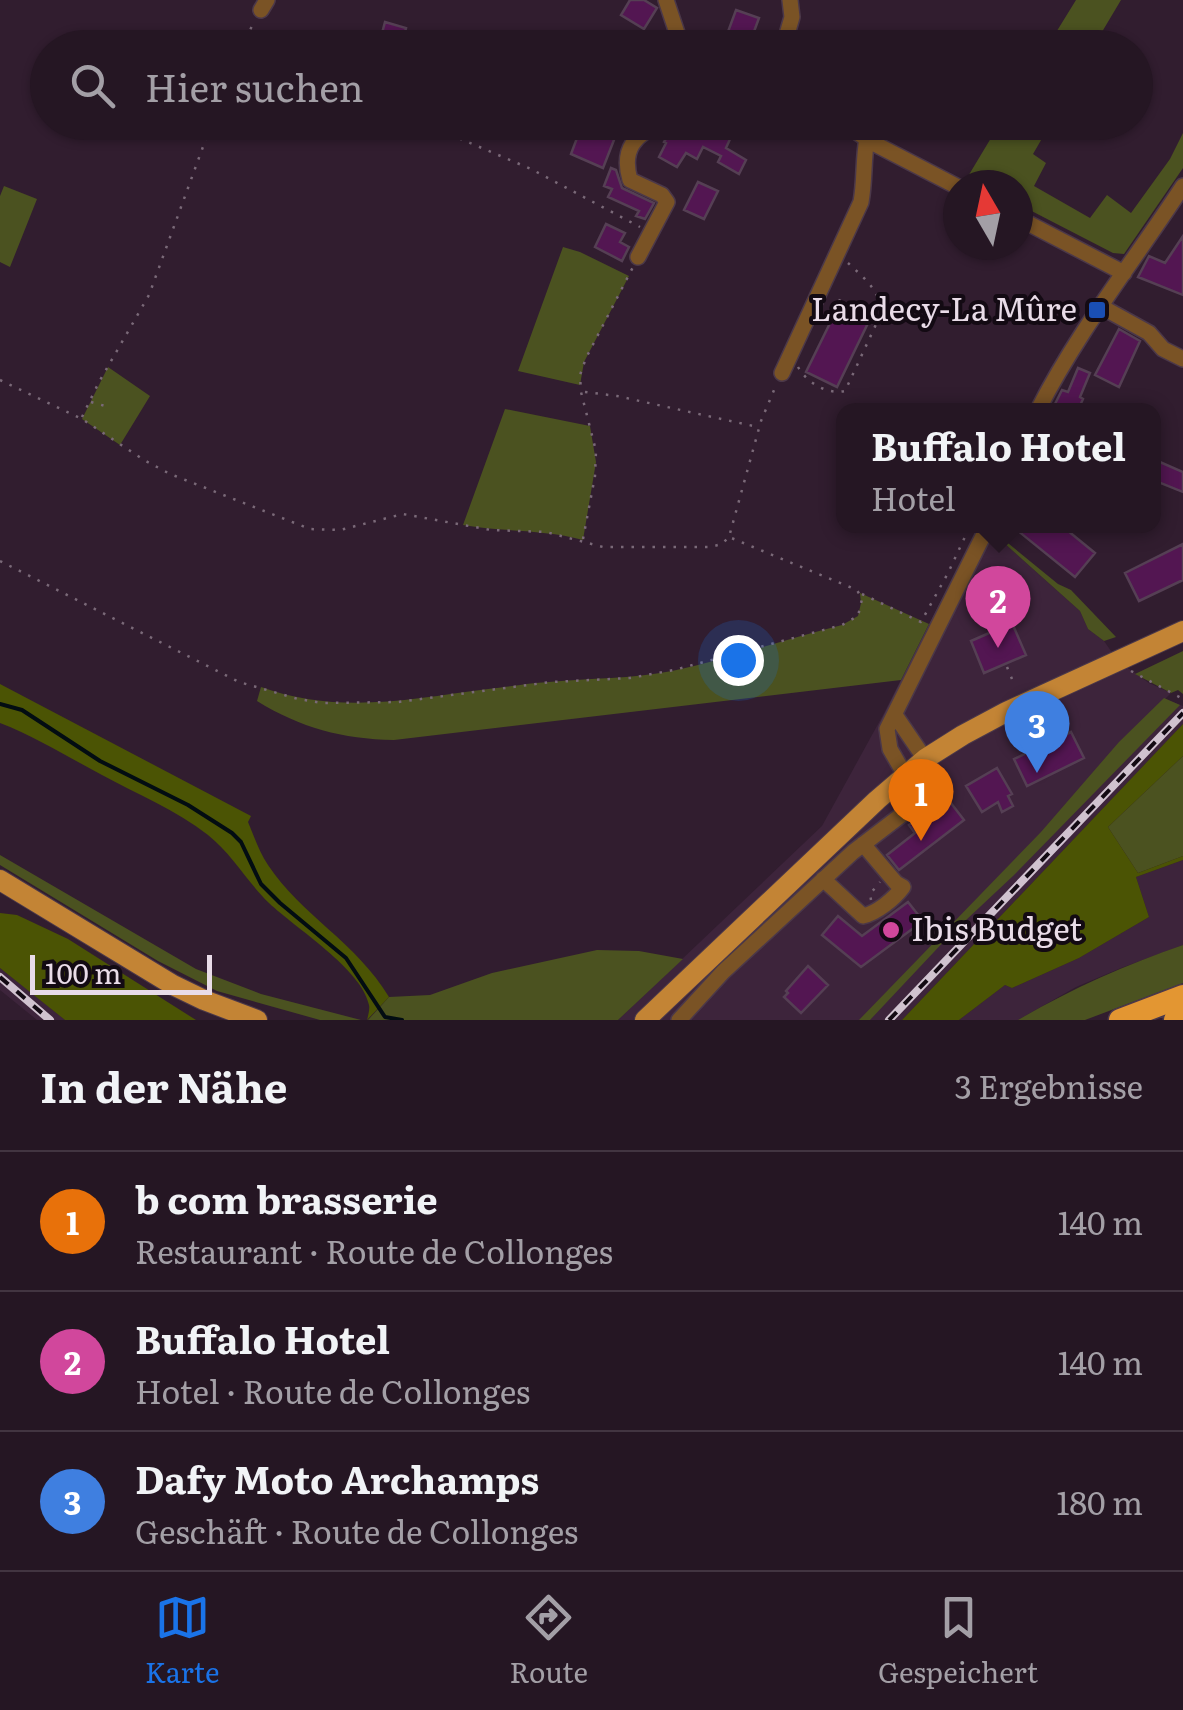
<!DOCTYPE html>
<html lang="de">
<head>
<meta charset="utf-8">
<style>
	body { margin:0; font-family:Literata,serif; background:#312330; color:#f1f3f6 }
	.compass { position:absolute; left:943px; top:170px; width:90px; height:90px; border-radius:50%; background:#251623; box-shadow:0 2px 8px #0004; rotate:351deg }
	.scale { position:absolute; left:30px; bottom:25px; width:182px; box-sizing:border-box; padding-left:10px; border:5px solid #e9dce8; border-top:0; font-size:28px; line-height:35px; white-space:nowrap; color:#e9dce8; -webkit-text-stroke:8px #130a13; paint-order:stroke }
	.you { position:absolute; left:738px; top:660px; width:35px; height:35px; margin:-25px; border:8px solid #fff; border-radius:50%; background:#1a73e8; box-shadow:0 0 0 15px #1a73e833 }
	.badge { display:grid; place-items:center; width:65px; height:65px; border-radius:50%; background:#1a73e8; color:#fff; font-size:32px; font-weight:700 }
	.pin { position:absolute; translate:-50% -82px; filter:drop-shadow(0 2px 5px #0008) }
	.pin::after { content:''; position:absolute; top:52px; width:35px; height:30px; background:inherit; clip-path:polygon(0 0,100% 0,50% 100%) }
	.popup { position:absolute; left:836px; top:403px; width:325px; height:130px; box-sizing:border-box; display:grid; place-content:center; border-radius:20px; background:#251623; filter:drop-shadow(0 2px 8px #0005); font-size:32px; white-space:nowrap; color:#a39fa6 }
	.popup b { font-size:38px; color:#f1f3f6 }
	.popup::after { content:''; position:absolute; left:50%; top:100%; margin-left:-20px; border:20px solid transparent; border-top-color:#251623 }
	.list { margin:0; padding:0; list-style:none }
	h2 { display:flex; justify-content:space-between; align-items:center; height:130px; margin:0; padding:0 40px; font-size:42px }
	h2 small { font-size:32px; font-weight:400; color:#a39fa6 }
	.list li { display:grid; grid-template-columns:65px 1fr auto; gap:30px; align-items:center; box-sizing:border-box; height:140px; padding:0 40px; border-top:2px solid #423541 }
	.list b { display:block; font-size:38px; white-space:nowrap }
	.list p { margin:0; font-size:32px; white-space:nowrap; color:#a39fa6 }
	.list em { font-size:32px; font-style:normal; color:#a39fa6 }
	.icon { flex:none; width:55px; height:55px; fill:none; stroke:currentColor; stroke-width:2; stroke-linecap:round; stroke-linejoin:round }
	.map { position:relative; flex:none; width:1183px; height:1020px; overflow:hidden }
	.search { position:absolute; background:#251623; box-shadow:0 2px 8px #0004; left:30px; right:30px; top:30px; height:110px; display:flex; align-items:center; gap:25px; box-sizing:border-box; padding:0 35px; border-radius:55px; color:#a39fa6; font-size:38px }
	.sheet { height:550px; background:#251623 }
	nav { display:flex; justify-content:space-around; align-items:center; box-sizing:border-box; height:140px; border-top:2px solid #423541; background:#251623; font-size:28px; color:#a39fa6 }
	nav a { display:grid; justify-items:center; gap:5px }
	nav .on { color:#1a73e8 }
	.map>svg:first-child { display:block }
	.built { fill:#3d243b }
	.green { fill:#4b5220 }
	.forest { fill:#4b5404 }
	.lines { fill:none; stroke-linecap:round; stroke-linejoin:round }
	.stream { stroke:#020c12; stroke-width:4 }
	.building { fill:#531652; stroke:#553f54; stroke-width:2.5 }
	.minor-casing { stroke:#4b3849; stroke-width:18 }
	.major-casing { stroke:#4b3849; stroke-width:22 }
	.highway-casing { stroke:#4b3849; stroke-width:25 }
	.path { stroke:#7a6978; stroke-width:2.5; stroke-dasharray:2.5 8; stroke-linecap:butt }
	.minor { stroke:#7a5325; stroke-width:15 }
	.major { stroke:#c38435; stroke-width:20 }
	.highway { stroke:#e39632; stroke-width:22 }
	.rail-casing { stroke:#d0c2cf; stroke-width:8 }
	.rail { stroke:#130a13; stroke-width:4; stroke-dasharray:11; stroke-linecap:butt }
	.transit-dot { fill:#1a4fb4; stroke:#130a13; stroke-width:4 }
	.hotel-dot { fill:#d1479c; stroke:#130a13; stroke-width:4 }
	.labels { text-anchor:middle; stroke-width:8; stroke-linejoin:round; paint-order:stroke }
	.poi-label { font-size:32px; fill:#e9dce8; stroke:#130a13; text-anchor:end }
</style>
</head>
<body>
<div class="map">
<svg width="1183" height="1020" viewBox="0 0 1183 1020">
	<rect width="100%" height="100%" fill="#311d2f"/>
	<path class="built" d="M 979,526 L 1003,539 L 1003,542 L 1080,611 L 1088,629 L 1104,641 L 1118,661 L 1149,683 L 1171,693 L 1165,699 L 1183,706 L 1183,724 L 902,1020 L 618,1020 L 822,826 L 883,715 Z
		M 1183,860 L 1183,945 L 1121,968 L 1076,987 L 1018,1020 L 959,1020 L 1005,985 L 1012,988 L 1079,958 L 1149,917 L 1136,877 Z
		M 0,968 L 38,998 L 65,1020 L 37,1020 L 0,990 Z"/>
	<path class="green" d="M 1076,0 L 1121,0 L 1093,47 L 1047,47 Z
		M 1000,123 L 1051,123 L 1033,154 L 1046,163 L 1034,186 L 1090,218 L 1107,195 L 1131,213 L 1170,159 L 1183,133 L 1183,168 L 1124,254 L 1113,253 L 1018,204 L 1018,185 L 981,185 L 967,178 Z
		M 4,186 L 37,199 L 10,267 L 0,262 L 0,196 Z
		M 563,247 L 580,252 L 629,276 L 584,362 L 580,385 L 518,371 Z
		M 108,367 L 150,396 L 120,445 L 82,419 Z
		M 505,409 L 590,426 L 596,462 L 583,540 C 543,529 503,532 463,525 Z
		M 1003,539 L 1058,584 L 1071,590 L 1116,637 L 1104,641 L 1088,629 L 1080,611 L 1003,542 Z
		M 860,593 L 929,624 L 901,680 L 394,740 C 342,739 301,728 257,701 L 261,687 C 339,715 409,699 488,689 C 509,687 529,683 549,682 C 591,678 631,679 672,671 C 729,659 785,639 842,625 L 858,616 L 861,603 Z
		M 1183,651 L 1183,694 L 1178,690 L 1171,693 L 1135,674 Z
		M 1164,698 L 1180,705 L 1013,876 L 949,936 L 870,1020 L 859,1020 L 1041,832 L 1119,742 Z
		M 1183,756 L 1183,856 L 1138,873 L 1108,827 Z
		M 0,855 L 196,969 L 261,994 L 361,1020 L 320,1020 L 217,991 L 158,961 L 0,865 Z
		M 1183,945 L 1183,983 L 1085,1020 L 1018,1020 C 1071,989 1125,965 1183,945 Z
		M 597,950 L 639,951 L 683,959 L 618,1020 L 368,1020 L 389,997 L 430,995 L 492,973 Z"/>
	<path class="forest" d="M 0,684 L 251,816 L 248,822 C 254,836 259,852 268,865 C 301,915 356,942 389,997 L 367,1020 C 368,1016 370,1009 369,1005 C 362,969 295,928 269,903 C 247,882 232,854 208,835 C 176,810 137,794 102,775 C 68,757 36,737 0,723 Z
		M 1183,724 L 1183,756 L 1108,827 L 1138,873 L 1183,856 L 1183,860 L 1136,877 L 1149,917 L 1079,958 L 1012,988 L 1005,985 L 959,1020 L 902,1020 Z
		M 0,913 L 17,915 L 68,939 L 196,1020 L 65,1020 L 0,968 Z"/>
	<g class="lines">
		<path class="stream" d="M 0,704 L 22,710 L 100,761 L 188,805 L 232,833 L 241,842 L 261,884 L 280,903 L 346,958 L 385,1017 L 402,1020"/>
	</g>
	<path class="building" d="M 630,0 L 644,0 L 657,8 L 644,29 L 621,15 Z
		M 736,10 L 759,18 L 748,48 L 722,48 Z
		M 385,22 L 406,28 L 401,48 L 378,48 Z
		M 583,122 L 621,122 L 603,168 L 571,154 Z
		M 686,122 L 725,122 L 735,128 L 726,148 L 746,160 L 739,174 L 718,162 L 721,156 L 703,147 L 697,159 L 686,153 L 677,167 L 659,157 L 666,143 L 664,142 L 674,125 L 683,130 Z
		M 611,168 L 616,170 L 622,188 L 654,203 L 645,219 L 636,216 L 639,211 L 608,197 L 612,189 L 604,186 Z
		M 698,182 L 718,191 L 704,219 L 684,210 Z
		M 606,224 L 625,233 L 620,242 L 629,247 L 622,261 L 595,247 Z
		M 1183,236 L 1183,295 L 1138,277 L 1149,256 L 1165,263 Z
		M 837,309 L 868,323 L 837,387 L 806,372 Z
		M 1119,329 L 1140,341 L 1119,387 L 1095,375 Z
		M 1078,368 L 1090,373 L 1080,397 L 1083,399 L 1078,410 L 1052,410 L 1062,390 L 1068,392 Z
		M 1153,459 L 1183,472 L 1183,492 L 1153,480 Z
		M 1012,526 L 1062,526 L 1095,553 L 1075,577 Z
		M 1183,544 L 1183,580 L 1139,601 L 1125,573 Z
		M 1012,623 L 1026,655 L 984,673 L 971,641 Z
		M 1071,732 L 1084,758 L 1027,786 L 1014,759 Z
		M 997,768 L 1012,794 L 1008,796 L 1013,806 L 1002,812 L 998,802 L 982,812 L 966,786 Z
		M 947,798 L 964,820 L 899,870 L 887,855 L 915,833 L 909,825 Z
		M 908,902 L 923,921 L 861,967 L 822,935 L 838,916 L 862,936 Z
		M 808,966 L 828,985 L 801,1013 L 784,997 L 788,993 L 786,991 Z"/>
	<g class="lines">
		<g class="minor-casing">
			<path id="minor" d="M 666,0 L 682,48
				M 261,10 L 267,0
				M 783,48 L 792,17 L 790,0
				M 842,122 L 873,143 L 958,187
				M 1018,218 L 1124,273
				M 638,257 L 667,202 L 662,195 L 630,180 C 621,149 635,134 663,122
				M 1100,306 L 1149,333 L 1163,349 L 1183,359
				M 782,373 L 861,202 C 865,180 863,160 867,138
				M 1038,410 C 1078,331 1134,261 1183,186
				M 905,775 L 890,749 L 887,729 L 988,526
				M 823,879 L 863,916 C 877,913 894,899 903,887 L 896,883 L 863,844
				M 679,1020 L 723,972 L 853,852 L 942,784 L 895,715"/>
		</g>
		<g class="major-casing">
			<path id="major" d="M 0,880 L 173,985 L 204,1000 L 257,1020
				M 645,1020 L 877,800 L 925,759 L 963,735 L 1006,712 L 1183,631"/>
		</g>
		<g class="highway-casing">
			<path id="highway" d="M 1120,1020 L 1183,996
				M 1175,1020 L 1183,1017"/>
		</g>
		<path class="path" d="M 241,48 L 254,22
			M 421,122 L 531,169 L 640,227
			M 848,263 C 864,278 884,293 880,317
			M 798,367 C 807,383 828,395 845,391 L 879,318 L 834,298
			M 0,380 L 82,419 L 144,460 L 170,474 L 310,529 L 340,530 L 403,514 L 491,530 L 546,532 L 603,547 L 710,547 L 722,544 L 729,537 L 761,421 L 777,383
			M 585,392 L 617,396 L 758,427
			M 91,402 L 105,406
			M 82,417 L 99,382 L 149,295 L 212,122
			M 583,539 L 595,476 L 596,451 L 581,392 L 580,375 L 586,358 L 633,267
			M 0,561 L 239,682 L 298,699 L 322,703 L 398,702 L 551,682 L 630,678 L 674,670 L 842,625 L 858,616 L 862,599 L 857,590 L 729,537
			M 862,594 L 921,622 L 948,573 L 970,526
			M 1007,667 L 1012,679
			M 1131,671 L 1183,699
			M 871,900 L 870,894 L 880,882"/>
		<use href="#minor" class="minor"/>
		<use href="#major" class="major"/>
		<use href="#highway" class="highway"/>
		<g class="rail-casing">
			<path id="rail" d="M 0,977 L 50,1020
				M 889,1020 L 1183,713"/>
		</g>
		<use href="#rail" class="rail"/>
	</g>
	<rect class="transit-dot" x="1087" y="300" width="20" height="20" rx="5"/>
	<circle class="hotel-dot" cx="891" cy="930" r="10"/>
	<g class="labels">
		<g class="poi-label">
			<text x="1077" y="321">Landecy-La Mûre</text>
			<text x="911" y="941" text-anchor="start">Ibis Budget</text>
		</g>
	</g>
</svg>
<svg class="compass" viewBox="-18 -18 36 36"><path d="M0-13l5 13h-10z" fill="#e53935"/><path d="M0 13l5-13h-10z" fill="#a39fa6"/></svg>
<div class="scale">100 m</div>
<div class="you"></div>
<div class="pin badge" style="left:921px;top:841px;background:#e8710a">1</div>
<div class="pin badge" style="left:998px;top:648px;background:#d1479c">2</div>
<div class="popup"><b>Buffalo Hotel</b>Hotel</div>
<div class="pin badge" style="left:1037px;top:773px;background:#3f7fe0">3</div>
<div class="search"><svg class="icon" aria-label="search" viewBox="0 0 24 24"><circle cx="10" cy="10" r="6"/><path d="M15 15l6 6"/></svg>Hier suchen</div>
</div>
<section class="sheet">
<h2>In der Nähe<small>3 Ergebnisse</small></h2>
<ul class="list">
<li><span class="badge" style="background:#e8710a">1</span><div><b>b com brasserie</b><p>Restaurant · Route de Collonges</p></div><em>140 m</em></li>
<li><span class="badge" style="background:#d1479c">2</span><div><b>Buffalo Hotel</b><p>Hotel · Route de Collonges</p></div><em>140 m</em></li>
<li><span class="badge" style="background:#3f7fe0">3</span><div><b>Dafy Moto Archamps</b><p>Geschäft · Route de Collonges</p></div><em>180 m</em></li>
</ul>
</section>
<nav>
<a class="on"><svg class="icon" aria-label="map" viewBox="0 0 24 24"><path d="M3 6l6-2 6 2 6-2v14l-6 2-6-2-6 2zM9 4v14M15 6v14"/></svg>Karte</a>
<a><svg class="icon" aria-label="directions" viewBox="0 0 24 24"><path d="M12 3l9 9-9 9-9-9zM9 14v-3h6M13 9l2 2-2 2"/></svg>Route</a>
<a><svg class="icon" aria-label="saved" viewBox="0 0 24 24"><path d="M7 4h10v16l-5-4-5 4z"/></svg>Gespeichert</a>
</nav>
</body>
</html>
